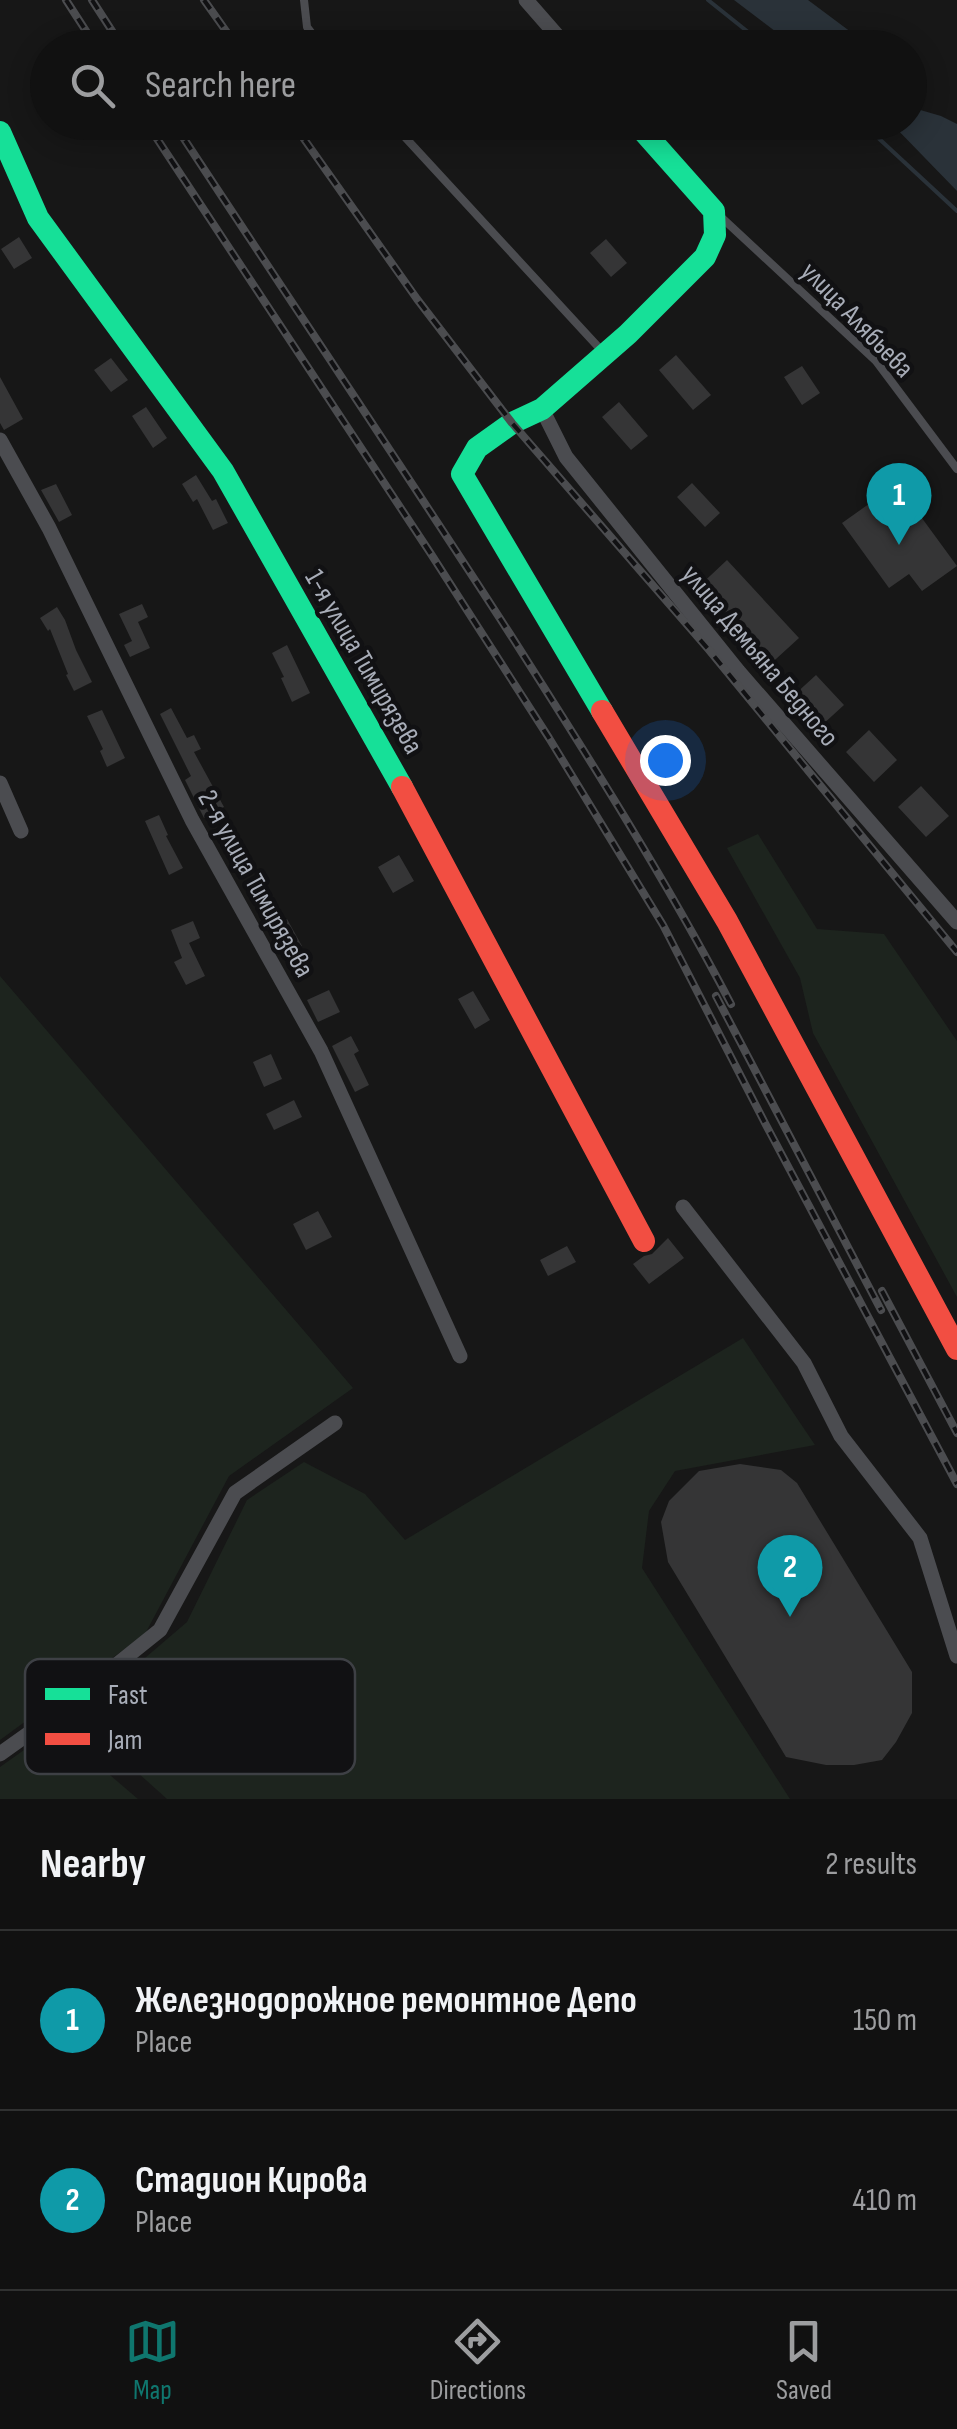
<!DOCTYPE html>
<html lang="en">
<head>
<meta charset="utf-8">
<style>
	body { margin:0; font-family:"Sofia Sans Condensed",sans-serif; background:#1e1f1f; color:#f1f3f6 }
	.you { position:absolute; left:665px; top:760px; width:35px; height:35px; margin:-25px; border:8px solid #fff; border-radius:50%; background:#1a73e8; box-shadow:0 0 0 15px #1a73e833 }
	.badge { display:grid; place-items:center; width:65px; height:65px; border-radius:50%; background:#0f766e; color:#fff; font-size:32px; font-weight:700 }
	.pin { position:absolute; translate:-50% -82px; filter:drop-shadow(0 2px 5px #0008) }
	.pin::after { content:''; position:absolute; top:52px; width:35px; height:30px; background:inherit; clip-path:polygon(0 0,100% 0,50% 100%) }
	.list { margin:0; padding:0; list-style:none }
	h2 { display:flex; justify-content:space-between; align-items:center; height:130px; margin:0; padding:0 40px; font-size:42px }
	h2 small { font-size:32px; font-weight:400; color:#9c9d9f }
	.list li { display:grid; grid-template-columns:65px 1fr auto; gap:30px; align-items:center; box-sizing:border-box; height:180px; padding:0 40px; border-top:2px solid #303131 }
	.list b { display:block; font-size:38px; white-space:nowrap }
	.list p { margin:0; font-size:32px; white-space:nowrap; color:#9c9d9f }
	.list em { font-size:32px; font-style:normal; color:#9c9d9f }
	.icon { flex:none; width:55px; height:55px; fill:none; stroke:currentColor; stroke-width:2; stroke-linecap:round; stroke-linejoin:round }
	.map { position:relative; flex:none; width:957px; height:1799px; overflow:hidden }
	.search { position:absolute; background:#111; box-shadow:0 5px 25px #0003; left:30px; right:30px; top:30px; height:110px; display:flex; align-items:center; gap:25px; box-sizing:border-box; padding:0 35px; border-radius:55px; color:#9c9d9f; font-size:38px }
	.sheet { height:490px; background:#111 }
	nav { display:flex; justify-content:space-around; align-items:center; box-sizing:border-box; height:140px; border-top:2px solid #303131; background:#111; font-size:28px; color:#9c9d9f }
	nav a { display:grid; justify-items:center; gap:5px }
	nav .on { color:#0f766e }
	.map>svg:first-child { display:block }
	.green { fill:#1d241e }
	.water { fill:#2a3239 }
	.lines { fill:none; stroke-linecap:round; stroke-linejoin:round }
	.stream { stroke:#2a3239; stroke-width:4 }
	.building { fill:#353536 }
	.lane { stroke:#4b4c50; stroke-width:8 }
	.street { stroke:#4b4c50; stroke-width:15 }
	.fast { stroke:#16e098; stroke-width:22 }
	.jam { stroke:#f24e42; stroke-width:22 }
	.rail-casing { stroke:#4b4c4f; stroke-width:8 }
	.rail { stroke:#111113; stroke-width:4; stroke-dasharray:11; stroke-linecap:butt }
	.labels { text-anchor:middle; stroke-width:9; stroke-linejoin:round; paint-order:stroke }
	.street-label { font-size:28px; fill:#a8adb8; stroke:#111113 }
	.key { fill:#111113; stroke:#3e4045; stroke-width:2.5 }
	.key-label { font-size:28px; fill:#a8adb8 }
</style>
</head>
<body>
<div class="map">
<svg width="957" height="1799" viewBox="0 0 957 1799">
	<rect width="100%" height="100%" fill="#171717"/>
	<path class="green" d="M 758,834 L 817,929 L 884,934 L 957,1041 L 957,1297 L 813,1033 L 800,978 L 727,848 Z
		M 0,976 L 353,1388 L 229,1476 L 145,1634 L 0,1740 Z
		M 743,1338 L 815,1445 L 675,1471 L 649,1511 L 642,1568 L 790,1799 L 167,1799 L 76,1717 L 187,1622 L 247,1500 L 304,1462 L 365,1494 L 405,1540 Z
		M 55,1728 L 138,1799 L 0,1799 L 0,1767 Z"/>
	<path class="water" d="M 734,0 L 808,0 L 871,47 L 796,47 Z
		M 910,107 L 941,116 L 957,124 L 957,191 L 891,123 L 910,122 Z"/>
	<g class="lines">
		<path class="stream" d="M 708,0 L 768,48
			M 861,122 L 957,211"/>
	</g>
	<path class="building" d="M 19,237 L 32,258 L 14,269 L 1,249 Z
		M 606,239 L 627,263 L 611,277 L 590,253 Z
		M 676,355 L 711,395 L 693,410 L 659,370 Z
		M 111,358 L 128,380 L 111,392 L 94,370 Z
		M 802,366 L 820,393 L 802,405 L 784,377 Z
		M 0,377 L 23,419 L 4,430 L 0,423 Z
		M 619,402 L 648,436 L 631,450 L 602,417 Z
		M 146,407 L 167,438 L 153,448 L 132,416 Z
		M 196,475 L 212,501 L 216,499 L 228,523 L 213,530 L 197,499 L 193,502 L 182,484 Z
		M 692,483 L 720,513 L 705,527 L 677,497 Z
		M 56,484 L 72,515 L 59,522 L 41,490 Z
		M 897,484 L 957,566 L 922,591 L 909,574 L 889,588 L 842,523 Z
		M 727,560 L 799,638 L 765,669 L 694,591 Z
		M 142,604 L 148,617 L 138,622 L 150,648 L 130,657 L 124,645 L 132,641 L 119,614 Z
		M 57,607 L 65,620 L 76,650 L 92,682 L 74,691 L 66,675 L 68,674 L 50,629 L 48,631 L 40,618 Z
		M 287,645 L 310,693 L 292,702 L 281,678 L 284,677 L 272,653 Z
		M 816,675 L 844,705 L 821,726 L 793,696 Z
		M 171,708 L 187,738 L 194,735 L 201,749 L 194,752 L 224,807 L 204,818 L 185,780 L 191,776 L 160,714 Z
		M 102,710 L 125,758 L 107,767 L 100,751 L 103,749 L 87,716 Z
		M 869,730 L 897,760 L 874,782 L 846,752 Z
		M 921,786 L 949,816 L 926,837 L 898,807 Z
		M 159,815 L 168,835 L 166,836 L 183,868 L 169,875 L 145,821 Z
		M 399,855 L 414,881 L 393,893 L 378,867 Z
		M 287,919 L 302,946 L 285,955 L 270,928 Z
		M 193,921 L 200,938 L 189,943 L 205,976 L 186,985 L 174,962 L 182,958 L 171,930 Z
		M 329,990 L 340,1012 L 318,1022 L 307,1000 Z
		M 473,991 L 490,1020 L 475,1029 L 458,999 Z
		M 351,1036 L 359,1051 L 354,1054 L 369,1085 L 355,1092 L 332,1046 Z
		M 271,1054 L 282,1079 L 264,1087 L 253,1062 Z
		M 294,1100 L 302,1117 L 274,1130 L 266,1114 Z
		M 318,1211 L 332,1237 L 306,1250 L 293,1224 Z
		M 668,1238 L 684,1258 L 649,1284 L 633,1264 L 644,1256 L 652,1254 Z
		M 567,1246 L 576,1262 L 548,1276 L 540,1260 Z
		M 740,1464 L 781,1470 L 797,1483 L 912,1672 L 912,1713 L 896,1742 L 882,1760 L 854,1765 L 826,1765 L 786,1757 L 668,1562 L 661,1522 L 669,1501 L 699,1471 Z"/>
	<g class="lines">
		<path class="lane" d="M 304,0 L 307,27 L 323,48
			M 391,122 L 602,351
			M 721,217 L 876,361 L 957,469"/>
		<path class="street" d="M 526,0 L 568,48
			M 542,409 L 566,457 L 738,671 L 957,922
			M 0,440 L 49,528 L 192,820 L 321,1051 L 460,1356
			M 0,783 L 21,831
			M 683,1207 L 804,1363 L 841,1436 L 920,1538 L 957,1656
			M 0,1754 L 49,1719 L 160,1630 L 235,1493 L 335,1423"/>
		<path class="fast" d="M 0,132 L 38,218 L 223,471 L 402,787
			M 602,711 L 462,474 L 477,448 L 512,423 L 542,409 L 628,334 L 705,257 L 715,235 L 714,211 L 635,122"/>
		<path class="jam" d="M 602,711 L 727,921 L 957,1349
			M 402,787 L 644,1241"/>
		<g class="rail-casing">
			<path id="rail" d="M 66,0 L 97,48
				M 92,0 L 123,48
				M 204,0 L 238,48
				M 146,122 L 431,554 L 549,738 L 663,925 L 766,1125 L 957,1484
				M 173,122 C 285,293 399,462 510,634 C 587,755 664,876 731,1004
				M 292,122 L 417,299 L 512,423 L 709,650 L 957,952
				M 716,996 L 881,1310
				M 882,1291 L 957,1433"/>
		</g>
		<use href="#rail" class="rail"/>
	</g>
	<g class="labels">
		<g class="street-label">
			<text transform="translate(858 319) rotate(46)" y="10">улица Алябьева</text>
			<text transform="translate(761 655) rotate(50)" y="10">улица Демьяна Бедного</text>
			<text transform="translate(365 661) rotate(60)" y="10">1-я улица Тимирязева</text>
			<text transform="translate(257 883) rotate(61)" y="10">2-я улица Тимирязева</text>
		</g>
	</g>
	<rect x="25" y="1659" width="330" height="115" rx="15" class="key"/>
	<rect x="45" y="1688" width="45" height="12" fill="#16e098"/>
	<rect x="45" y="1733" width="45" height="12" fill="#f24e42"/>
	<g class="key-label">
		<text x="108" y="1704">Fast</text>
		<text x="108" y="1749">Jam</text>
	</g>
</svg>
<div class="you"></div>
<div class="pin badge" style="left:899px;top:545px;background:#0f9aa8">1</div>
<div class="pin badge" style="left:790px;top:1617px;background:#0f9aa8">2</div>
<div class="search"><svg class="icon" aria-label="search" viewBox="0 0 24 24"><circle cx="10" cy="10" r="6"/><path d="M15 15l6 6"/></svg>Search here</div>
</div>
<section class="sheet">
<h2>Nearby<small>2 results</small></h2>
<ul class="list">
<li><span class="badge" style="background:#0f9aa8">1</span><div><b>Железнодорожное ремонтное Депо</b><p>Place</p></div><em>150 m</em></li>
<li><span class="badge" style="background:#0f9aa8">2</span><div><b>Стадион Кирова</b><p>Place</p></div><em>410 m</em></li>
</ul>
</section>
<nav>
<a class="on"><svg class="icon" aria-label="map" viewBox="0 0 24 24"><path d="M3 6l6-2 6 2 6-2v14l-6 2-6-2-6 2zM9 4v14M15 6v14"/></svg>Map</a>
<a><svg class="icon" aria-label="directions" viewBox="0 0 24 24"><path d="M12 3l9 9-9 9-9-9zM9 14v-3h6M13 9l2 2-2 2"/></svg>Directions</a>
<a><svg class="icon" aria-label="saved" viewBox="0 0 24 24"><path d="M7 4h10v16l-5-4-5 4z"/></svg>Saved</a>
</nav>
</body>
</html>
